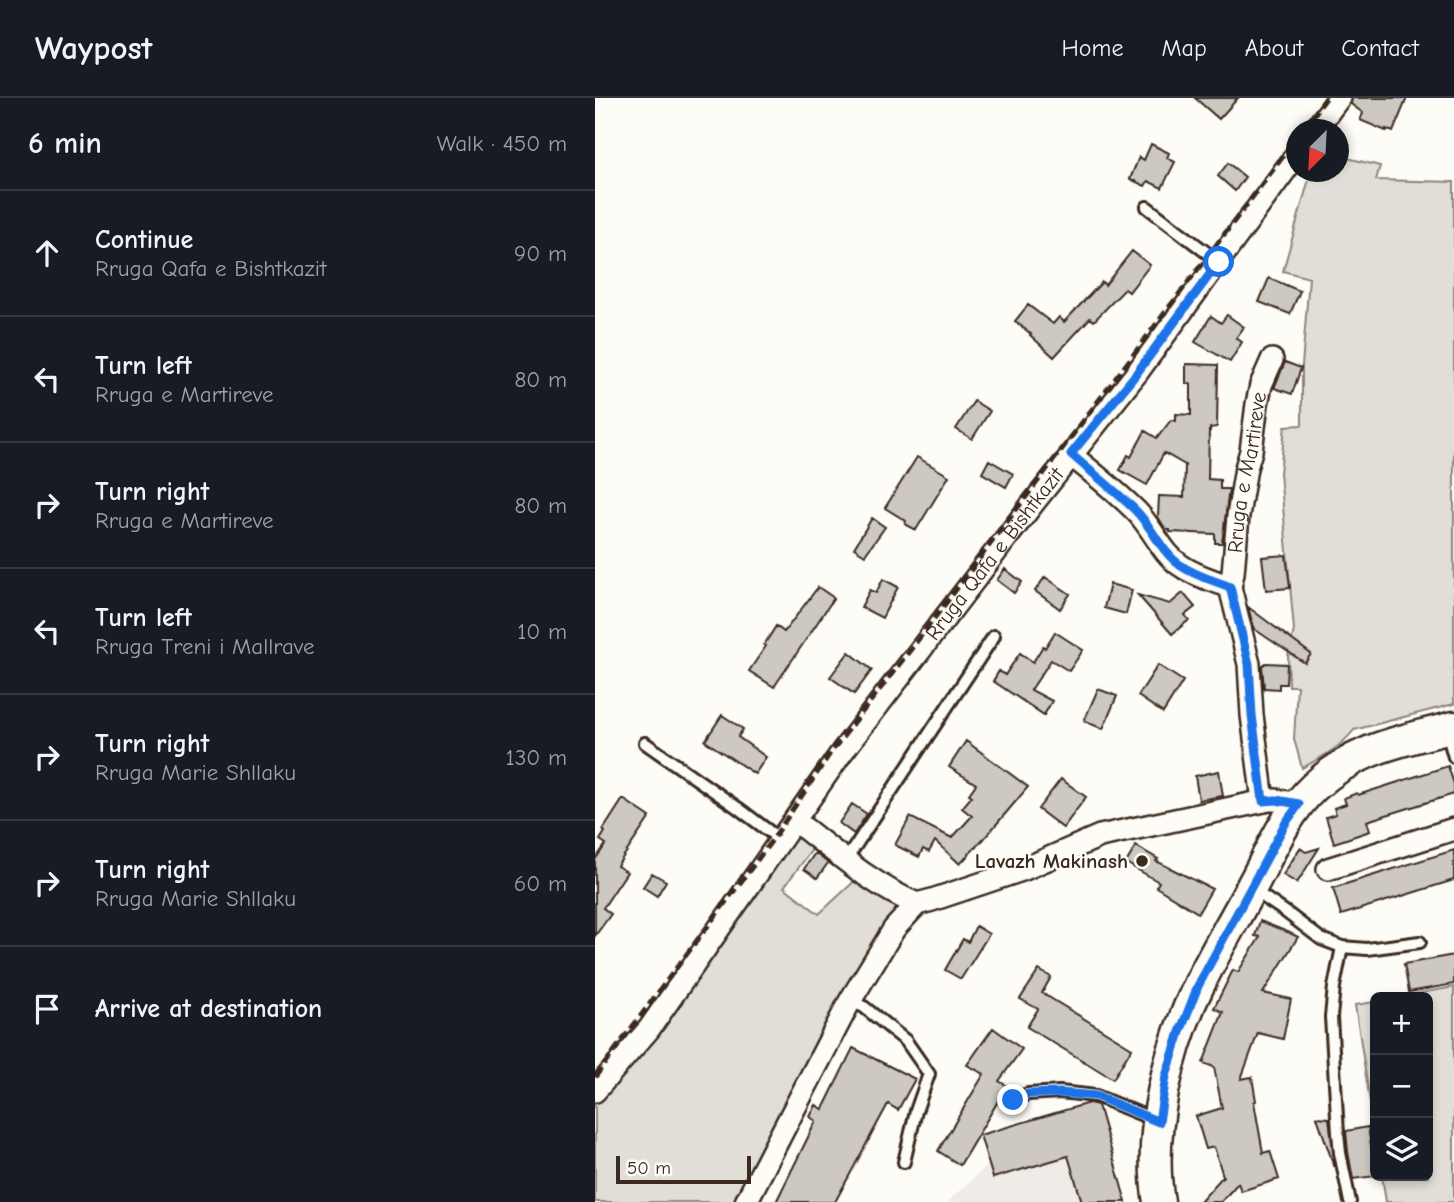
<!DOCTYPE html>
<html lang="en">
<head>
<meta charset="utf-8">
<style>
	body { margin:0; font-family:"Comic Neue",sans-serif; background:#242831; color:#f1f3f6 }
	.controls { position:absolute; right:21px; bottom:21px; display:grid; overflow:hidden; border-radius:10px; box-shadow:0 4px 10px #0003 }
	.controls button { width:63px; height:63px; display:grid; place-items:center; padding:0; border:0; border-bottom:2px solid #363941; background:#171b24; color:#f1f3f6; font:35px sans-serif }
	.compass { position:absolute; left:691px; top:21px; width:63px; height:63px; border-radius:50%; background:#171b24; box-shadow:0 4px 10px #0003; rotate:204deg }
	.scale { position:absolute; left:21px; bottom:18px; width:135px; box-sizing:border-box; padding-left:7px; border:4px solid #3b2a1e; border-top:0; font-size:19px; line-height:24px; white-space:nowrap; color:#3b2a1e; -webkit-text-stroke:5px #fdfcf7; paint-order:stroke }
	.stop { position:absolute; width:21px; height:21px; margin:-16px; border:5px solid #1a73e8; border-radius:50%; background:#fff }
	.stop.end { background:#1a73e8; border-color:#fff; box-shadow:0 2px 7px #0008 }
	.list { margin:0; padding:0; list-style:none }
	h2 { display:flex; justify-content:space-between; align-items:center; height:91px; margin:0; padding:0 28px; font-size:30px }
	h2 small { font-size:23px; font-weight:400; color:#9ea1a6 }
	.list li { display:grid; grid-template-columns:46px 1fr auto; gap:21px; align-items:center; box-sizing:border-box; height:126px; padding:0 28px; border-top:2px solid #363941 }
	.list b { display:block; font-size:26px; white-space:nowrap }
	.list p { margin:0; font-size:23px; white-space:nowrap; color:#9ea1a6 }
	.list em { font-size:23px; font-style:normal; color:#9ea1a6 }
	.icon { flex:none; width:38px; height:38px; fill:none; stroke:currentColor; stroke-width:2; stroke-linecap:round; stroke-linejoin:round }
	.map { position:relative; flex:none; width:859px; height:1104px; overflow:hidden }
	header { display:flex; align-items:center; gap:42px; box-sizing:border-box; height:98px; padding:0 35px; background:#171b24; border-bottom:2px solid #363941 }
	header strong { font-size:33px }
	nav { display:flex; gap:38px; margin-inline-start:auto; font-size:24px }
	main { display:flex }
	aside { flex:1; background:#171b24 }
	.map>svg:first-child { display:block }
	.built { fill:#efece7 }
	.green { fill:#e1ded7; stroke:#8e847a; stroke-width:2 }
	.building { fill:#cdc8c2; stroke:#3b2a1e; stroke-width:2 }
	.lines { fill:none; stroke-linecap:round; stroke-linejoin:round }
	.service-casing { stroke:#3b2a1e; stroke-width:16 }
	.minor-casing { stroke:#3b2a1e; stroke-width:26 }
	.secondary-casing { stroke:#3b2a1e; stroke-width:35 }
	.service { stroke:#fdfcf7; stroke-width:10 }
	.minor { stroke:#fdfcf7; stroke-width:21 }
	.secondary { stroke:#fdfcf7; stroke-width:30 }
	.rail { stroke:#3b2a1e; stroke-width:5; stroke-dasharray:10 5; stroke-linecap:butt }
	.route { stroke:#1a73e8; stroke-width:9 }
	.poi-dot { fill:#3b2a1e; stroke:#fdfcf7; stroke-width:2.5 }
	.labels { text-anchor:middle; stroke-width:5; stroke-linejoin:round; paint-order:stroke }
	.street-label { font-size:21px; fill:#3b2a1e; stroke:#fdfcf7 }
	.poi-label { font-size:21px; font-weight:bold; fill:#3b2a1e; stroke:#fdfcf7; text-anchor:end }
</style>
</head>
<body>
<header>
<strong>Waypost</strong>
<nav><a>Home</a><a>Map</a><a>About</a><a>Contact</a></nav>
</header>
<main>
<aside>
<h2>6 min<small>Walk · 450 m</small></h2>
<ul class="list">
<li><svg class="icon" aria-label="ahead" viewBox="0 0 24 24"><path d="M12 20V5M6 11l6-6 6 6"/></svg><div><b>Continue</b><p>Rruga Qafa e Bishtkazit</p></div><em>90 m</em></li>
<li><svg class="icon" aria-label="left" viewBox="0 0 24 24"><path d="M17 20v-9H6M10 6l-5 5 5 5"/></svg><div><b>Turn left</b><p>Rruga e Martireve</p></div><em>80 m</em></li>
<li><svg class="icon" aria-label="right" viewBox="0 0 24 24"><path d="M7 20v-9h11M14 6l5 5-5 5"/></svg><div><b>Turn right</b><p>Rruga e Martireve</p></div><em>80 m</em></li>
<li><svg class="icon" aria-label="left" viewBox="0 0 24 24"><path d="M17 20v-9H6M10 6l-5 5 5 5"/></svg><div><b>Turn left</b><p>Rruga Treni i Mallrave</p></div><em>10 m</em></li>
<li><svg class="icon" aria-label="right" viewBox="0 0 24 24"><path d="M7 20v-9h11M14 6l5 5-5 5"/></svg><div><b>Turn right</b><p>Rruga Marie Shllaku</p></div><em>130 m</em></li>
<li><svg class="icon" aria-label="right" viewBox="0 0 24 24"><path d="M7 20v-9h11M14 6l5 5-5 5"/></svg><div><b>Turn right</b><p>Rruga Marie Shllaku</p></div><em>60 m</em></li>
<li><svg class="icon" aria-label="arrive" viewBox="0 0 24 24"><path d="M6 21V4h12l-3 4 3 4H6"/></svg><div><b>Arrive at destination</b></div></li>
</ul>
</aside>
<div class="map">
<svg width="859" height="1104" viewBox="0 0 859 1104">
	<rect width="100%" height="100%" fill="#fdfcf7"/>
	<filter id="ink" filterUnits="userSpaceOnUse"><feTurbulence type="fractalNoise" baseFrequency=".0143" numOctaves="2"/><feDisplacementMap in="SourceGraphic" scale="14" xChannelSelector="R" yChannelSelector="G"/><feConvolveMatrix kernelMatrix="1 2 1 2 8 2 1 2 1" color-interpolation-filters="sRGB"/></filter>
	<g filter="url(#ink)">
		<path class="built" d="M 501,1003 L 531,1104 L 352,1104 L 394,1066 L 385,1037 Z"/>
		<path class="green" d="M 744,58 L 785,68 L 781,82 L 859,84 L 859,606 L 759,632 C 746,649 726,660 707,670 L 699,641 L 702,588 L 694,588 L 693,558 L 699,532 L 685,375 L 690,328 L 707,327 L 707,268 L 714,180 L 688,173 L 716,74 L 744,74 Z
			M 206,737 L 222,745 L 189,789 L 224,816 L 264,779 L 300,800 L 301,810 L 141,1104 L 0,1104 L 0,1002 L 187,755 L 199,742 Z
			M 859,889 L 859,1104 L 791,1104 L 787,1078 L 833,1078 L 833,899 L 803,899 Z
			M 780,904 L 780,1036 L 760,907 Z"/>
		<path class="building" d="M 600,0 L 643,0 L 624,21 Z
			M 757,0 L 812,0 L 798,34 L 791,31 L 791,33 L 765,22 L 768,15 L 756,6 Z
			M 556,46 L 574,55 L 572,60 L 580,64 L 567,90 L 553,83 L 550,88 L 535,81 L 544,59 L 549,62 Z
			M 633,65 L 650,79 L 640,93 L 623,78 Z
			M 537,153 L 555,167 L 534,194 L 530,191 L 499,223 L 495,220 L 459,259 L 435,237 L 436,236 L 420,223 L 433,207 L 458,226 L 464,219 L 469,224 L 507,184 L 510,187 Z
			M 674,180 L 705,193 L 695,216 L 664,204 Z
			M 632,217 L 649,229 L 641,240 L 647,244 L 635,264 L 600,244 L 616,218 L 626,225 Z
			M 690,264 L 706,270 L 697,296 L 679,290 Z
			M 591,266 L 623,267 L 622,329 L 615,330 L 615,333 L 614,333 L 613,381 L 625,382 L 625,391 L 634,391 L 627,445 L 620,445 L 620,436 L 575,434 L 575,432 L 571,432 L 563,419 L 564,398 L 589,399 L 590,367 L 569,355 L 552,387 L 525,372 L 533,357 L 536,359 L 550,333 L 562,340 L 576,322 L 581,323 L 581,316 L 596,317 L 596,286 L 591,286 Z
			M 379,303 L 395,313 L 377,341 L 361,331 Z
			M 322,359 L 354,378 L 321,432 L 310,426 L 311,423 L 290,410 Z
			M 394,362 L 418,376 L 411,389 L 387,375 Z
			M 277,420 L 290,429 L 270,457 L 259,450 Z
			M 691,457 L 695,490 L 671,492 L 667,459 Z
			M 410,471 L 427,484 L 419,495 L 402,482 Z
			M 450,479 L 475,496 L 465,511 L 440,493 Z
			M 288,481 L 303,489 L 287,520 L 266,509 L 275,492 L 281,495 Z
			M 515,486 L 537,492 L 531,516 L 509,510 Z
			M 223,489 L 239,500 L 179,589 L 154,573 L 171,548 L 169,547 L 181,528 L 189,534 Z
			M 588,495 L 600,509 L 590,517 L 594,522 L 577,536 L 543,497 L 575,506 Z
			M 653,509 L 716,556 L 710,565 L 659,531 Z
			M 460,534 L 488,552 L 474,573 L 456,562 L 436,592 L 457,603 L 449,617 L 398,583 L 404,573 L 410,577 L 425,555 L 438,564 L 448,548 L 450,550 Z
			M 254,554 L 277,572 L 259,596 L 235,579 Z
			M 671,565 L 692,566 L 691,586 L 684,586 L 684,591 L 669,590 L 667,568 Z
			M 563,567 L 588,583 L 568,615 L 543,598 Z
			M 503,591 L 522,598 L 508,631 L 489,623 Z
			M 127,617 L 148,631 L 143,639 L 171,659 L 160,676 L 110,643 Z
			M 371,643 L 433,689 L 388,742 L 388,741 L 365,766 L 340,743 L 334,754 L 328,751 L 324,759 L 300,747 L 315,719 L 357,740 L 377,718 L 367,710 L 377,698 L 374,696 L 381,686 L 354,669 Z
			M 853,668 L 859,686 L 859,696 L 772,723 L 775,733 L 739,745 L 731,719 L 741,716 L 739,710 L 751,706 L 749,700 L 762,695 L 763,697 Z
			M 624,673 L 628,698 L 604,702 L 600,678 Z
			M 466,681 L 491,699 L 468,730 L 443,711 Z
			M 28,701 L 55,719 L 22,768 L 32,774 L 8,810 L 16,816 L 0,838 L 0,762 L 11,746 L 5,742 L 10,734 L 8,732 Z
			M 257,706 L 272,716 L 259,736 L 244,725 Z
			M 541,748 L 563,761 L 561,763 L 617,791 L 603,815 L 561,789 L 564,784 L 531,765 Z
			M 705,750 L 711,754 L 724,750 L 702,785 L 688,777 Z
			M 859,752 L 859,782 L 746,817 L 738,790 Z
			M 220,755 L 233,765 L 222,780 L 209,771 Z
			M 57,775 L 71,783 L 62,798 L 48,789 Z
			M 665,823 L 695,835 L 703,839 L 668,895 L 696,901 L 688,941 L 663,935 L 646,981 L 657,979 L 661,1003 L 659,1004 L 668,1055 L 675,1053 L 684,1081 L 646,1093 L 643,1085 L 626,1104 L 605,1104 L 628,1078 L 619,1049 L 611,1051 L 601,1018 L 627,1010 L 619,969 L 608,965 L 628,914 L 619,910 L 638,872 L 643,874 L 665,839 L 660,838 Z
			M 381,828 L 394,836 L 366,881 L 350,872 L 368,841 L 373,844 Z
			M 859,857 L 859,886 L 814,894 L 809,866 Z
			M 444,872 L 456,879 L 447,895 L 537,950 L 518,981 L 432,929 L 443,911 L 425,901 Z
			M 398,930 L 427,951 L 404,983 L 412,988 L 365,1067 L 343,1053 L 389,976 L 372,967 Z
			M 258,950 L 320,981 L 303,1012 L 293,1006 L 240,1104 L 181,1104 L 221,1023 L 215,1019 L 221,1007 L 228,1011 Z
			M 494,1005 L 503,1007 L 531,1104 L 487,1104 L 473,1058 L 398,1080 L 385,1037 Z
			M 722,1019 L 734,1020 L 740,1068 L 739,1068 Z
			M 773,1029 L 781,1078 L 758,1081 L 753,1054 L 751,1033 Z"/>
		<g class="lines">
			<g class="service-casing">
				<path id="service" d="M 552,109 L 624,164
					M 852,634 L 859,659
					M 50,645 L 143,710 L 187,743
					M 251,762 L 399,538
					M 657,791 L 692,815 L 726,841 L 747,849 L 772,851 L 825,844
					M 747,849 L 739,889 L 736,919 L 743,1035 L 745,1055 L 755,1104
					M 255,903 L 269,909 L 311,943 L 334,976 L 321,1013 L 309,1064
					M 418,1002 L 433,996 L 465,994 L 501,998 L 560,1022"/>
			</g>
			<g class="minor-casing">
				<g id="minor">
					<path d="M 720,32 L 744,0"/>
					<path d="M 476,357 C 498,375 521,393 541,413 C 558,430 566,454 585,467 C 600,478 618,482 635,489 L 654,566 L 657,617 L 668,703"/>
					<path id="s1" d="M 635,489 L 638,475 L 643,418 L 651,370 L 656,353 L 662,306 L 666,287 L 677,262"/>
					<path d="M 200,723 C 238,752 278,788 322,806"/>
					<path d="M 733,771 L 859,731"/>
					<path id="s2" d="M 0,993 L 54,931 L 247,654 L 439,404 L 541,276 L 702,56"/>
					<path d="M 151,1104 L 255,903 L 299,831 L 322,806 L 337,802 L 427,772 L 505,738 L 674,702 L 681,702 L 704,706"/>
				</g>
			</g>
			<g class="secondary-casing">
				<path id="secondary" d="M 564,1104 C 552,1036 574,948 604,887 C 620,853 640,821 657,788 C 675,755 690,716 719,689 C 760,650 807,643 859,629"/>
			</g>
			<use href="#service" class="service"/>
			<use href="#minor" class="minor"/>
			<use href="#secondary" class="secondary"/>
			<path class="rail" d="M 708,32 L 731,0
				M 0,979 L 180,738 L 236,654 L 313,555 L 702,40"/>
		</g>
	</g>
	<g class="lines" filter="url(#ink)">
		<path class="route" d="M 418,1002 L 433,996 L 465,995 L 501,998 L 564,1024 L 571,978 L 585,934 L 603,888 L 690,726 L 704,706 L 681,702 L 668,703 L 657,617 L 654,566 L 635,489 C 618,482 600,478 585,467 C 566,454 558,430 541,413 C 521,393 497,375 476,356 L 541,276 L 624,164"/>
	</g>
	<circle class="poi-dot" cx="547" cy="763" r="7"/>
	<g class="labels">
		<g class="street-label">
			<text dy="7" stroke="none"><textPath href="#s1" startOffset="116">Rruga e Martireve</textPath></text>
			<text dy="7" stroke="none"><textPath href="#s2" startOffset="670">Rruga Qafa e Bishtkazit</textPath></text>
		</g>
		<g class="poi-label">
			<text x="533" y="770">Lavazh Makinash</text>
		</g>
	</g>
</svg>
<div class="controls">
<button>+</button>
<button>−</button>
<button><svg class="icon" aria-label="layers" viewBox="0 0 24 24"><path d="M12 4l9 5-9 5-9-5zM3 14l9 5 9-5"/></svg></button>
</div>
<svg class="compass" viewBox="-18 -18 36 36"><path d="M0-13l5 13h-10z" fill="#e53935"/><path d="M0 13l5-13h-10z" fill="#9ea1a6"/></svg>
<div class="scale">50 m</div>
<div class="stop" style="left:624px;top:164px"></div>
<div class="stop end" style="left:418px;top:1002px"></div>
</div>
</main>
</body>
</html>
